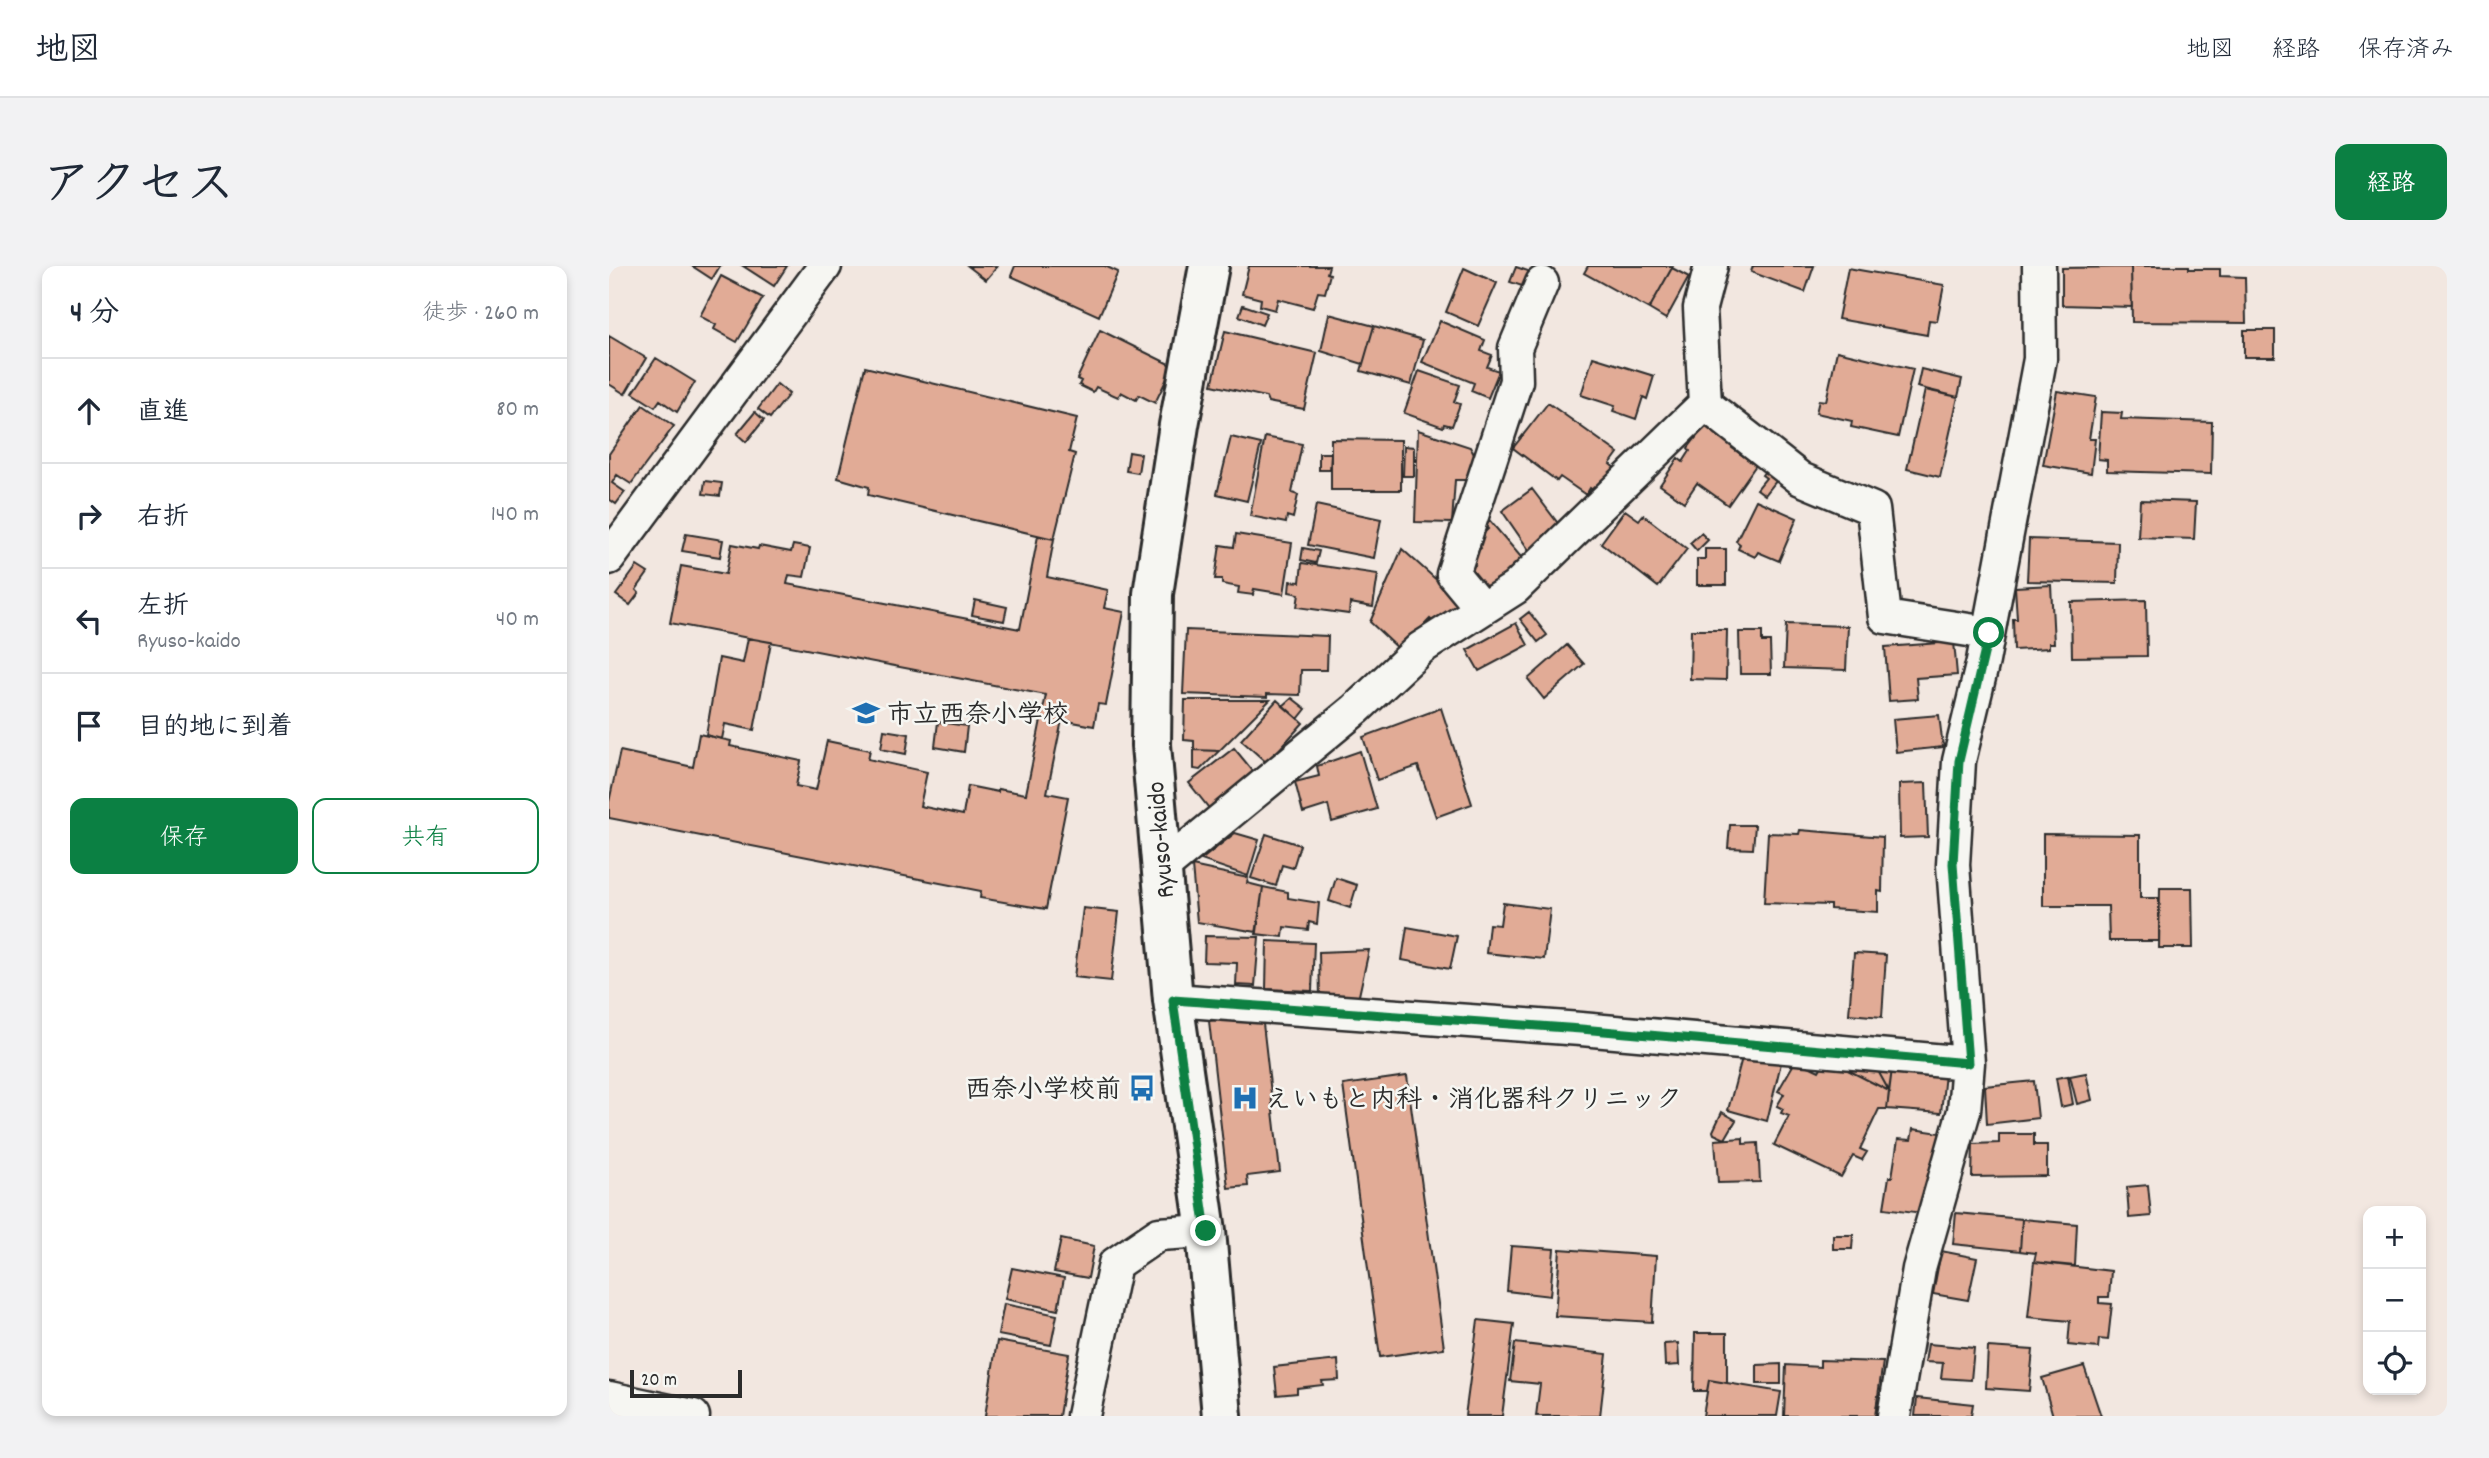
<!DOCTYPE html>
<html lang="ja">
<head>
<meta charset="utf-8">
<style>
	body { margin:0; font-family:Dekko,"Klee One",sans-serif; background:#f2f2f3; color:#1f2937 }
	.controls { position:absolute; right:21px; bottom:21px; display:grid; overflow:hidden; border-radius:14px; box-shadow:0 4px 10px #0003 }
	.controls button { width:63px; height:63px; display:grid; place-items:center; padding:0; border:0; border-bottom:2px solid #e0e1e3; background:#fff; color:#1f2937; font:35px sans-serif }
	.scale { position:absolute; left:21px; bottom:18px; width:112px; box-sizing:border-box; padding-left:7px; border:4px solid #2b2b2b; border-top:0; font-size:19px; line-height:24px; white-space:nowrap; color:#2b2b2b; -webkit-text-stroke:5px #f6f6f2; paint-order:stroke }
	.stop { position:absolute; width:21px; height:21px; margin:-16px; border:5px solid #0b8043; border-radius:50%; background:#fff }
	.stop.end { background:#0b8043; border-color:#fff; box-shadow:0 2px 7px #0008 }
	.list { margin:0; padding:0; list-style:none }
	h2 { display:flex; justify-content:space-between; align-items:center; height:91px; margin:0; padding:0 28px; font-size:30px }
	h2 small { font-size:23px; font-weight:400; color:#747a83 }
	.list li { display:grid; grid-template-columns:46px 1fr auto; gap:21px; align-items:center; box-sizing:border-box; height:105px; padding:0 28px; border-top:2px solid #e0e1e3 }
	.list b { display:block; font-size:26px; white-space:nowrap }
	.list p { margin:0; font-size:23px; white-space:nowrap; color:#747a83 }
	.list em { font-size:23px; font-style:normal; color:#747a83 }
	.actions { display:flex; gap:14px; padding:21px 28px }
	.actions a { flex:1; padding:16px 0; border:2px solid #0b8043; border-radius:14px; text-align:center; font-size:24px; color:#0b8043 }
	.actions .main { background:#0b8043; color:#fff }
	.icon { flex:none; width:38px; height:38px; fill:none; stroke:currentColor; stroke-width:2; stroke-linecap:round; stroke-linejoin:round }
	.map { position:relative; flex:none; width:1838px; height:1150px; overflow:hidden; border-radius:14px }
	header { display:flex; align-items:center; gap:42px; box-sizing:border-box; height:98px; padding:0 35px; background:#fff; border-bottom:2px solid #e0e1e3 }
	header strong { font-size:33px }
	nav { display:flex; gap:38px; margin-inline-start:auto; font-size:24px }
	.intro { display:flex; align-items:center; justify-content:space-between; box-sizing:border-box; height:168px; padding:0 42px }
	h1 { margin:0; font-size:49px }
	.button { padding:18px 32px; border-radius:14px; background:#0b8043; color:#fff; font-size:24px; font-weight:700 }
	main { display:flex; gap:42px; padding:0 42px }
	aside { flex:1; background:#fff; border-radius:14px; box-shadow:0 4px 10px #0003 }
	.map>svg:first-child { display:block }
	.building { fill:#e1ab96; stroke:#2b2b2b; stroke-width:2 }
	.lines { fill:none; stroke-linecap:round; stroke-linejoin:round }
	.street-casing { stroke:#2b2b2b; stroke-width:37 }
	.secondary-casing { stroke:#2b2b2b; stroke-width:44 }
	.street { stroke:#f6f6f2; stroke-width:32 }
	.secondary { stroke:#f6f6f2; stroke-width:38 }
	.route { stroke:#0b8043; stroke-width:9 }
	.labels { text-anchor:middle; stroke-width:5; stroke-linejoin:round; paint-order:stroke }
	.poi-label { font-size:26px; font-weight:bold; fill:#2b2b2b; stroke:#f6f6f2; text-anchor:start }
	.street-label { font-size:26px; fill:#2b2b2b; stroke:#f6f6f2 }
</style>
</head>
<body>
<header>
<strong>地図</strong>
<nav><a>地図</a><a>経路</a><a>保存済み</a></nav>
</header>
<div class="intro"><h1>アクセス</h1><a class="button">経路</a></div>
<main>
<aside>
<h2>4 分<small>徒歩 · 260 m</small></h2>
<ul class="list">
<li><svg class="icon" aria-label="ahead" viewBox="0 0 24 24"><path d="M12 20V5M6 11l6-6 6 6"/></svg><div><b>直進</b></div><em>80 m</em></li>
<li><svg class="icon" aria-label="right" viewBox="0 0 24 24"><path d="M7 20v-9h11M14 6l5 5-5 5"/></svg><div><b>右折</b></div><em>140 m</em></li>
<li><svg class="icon" aria-label="left" viewBox="0 0 24 24"><path d="M17 20v-9H6M10 6l-5 5 5 5"/></svg><div><b>左折</b><p>Ryuso-kaido</p></div><em>40 m</em></li>
<li><svg class="icon" aria-label="arrive" viewBox="0 0 24 24"><path d="M6 21V4h12l-3 4 3 4H6"/></svg><div><b>目的地に到着</b></div></li>
</ul>
<div class="actions"><a class="main">保存</a><a>共有</a></div>
</aside>
<div class="map">
<svg width="1838" height="1150" viewBox="0 0 1838 1150">
	<rect width="100%" height="100%" fill="#f2e7e0"/>
	<filter id="ink" filterUnits="userSpaceOnUse"><feTurbulence type="fractalNoise" baseFrequency=".0143" numOctaves="2"/><feDisplacementMap in="SourceGraphic" scale="14" xChannelSelector="R" yChannelSelector="G"/><feConvolveMatrix kernelMatrix="1 2 1 2 8 2 1 2 1" color-interpolation-filters="sRGB"/></filter>
	<g filter="url(#ink)">
		<path class="building" d="M 83,0 L 111,0 L 103,13 Z
			M 134,0 L 178,0 L 165,20 Z
			M 359,0 L 389,0 L 377,14 Z
			M 406,0 L 496,0 L 509,6 L 490,50 L 402,10 Z
			M 640,0 L 720,0 L 718,7 L 721,8 L 716,27 L 709,26 L 704,42 L 669,33 L 666,44 L 651,40 L 652,33 L 633,28 Z
			M 979,0 L 1064,0 L 1040,43 L 975,7 Z
			M 1144,0 L 1205,0 L 1196,26 L 1142,6 Z
			M 1522,0 L 1580,0 L 1580,3 L 1611,3 L 1611,10 L 1636,11 L 1637,57 L 1523,56 Z
			M 907,1 L 925,7 L 919,22 L 901,16 Z
			M 1522,1 L 1523,41 L 1453,39 L 1453,2 Z
			M 855,2 L 888,17 L 869,60 L 837,46 Z
			M 1063,2 L 1080,11 L 1057,53 L 1040,43 Z
			M 1239,2 L 1335,19 L 1328,55 L 1320,54 L 1318,69 L 1229,53 Z
			M 112,10 L 154,32 L 128,76 L 105,63 L 107,59 L 91,50 Z
			M 634,39 L 658,47 L 653,59 L 630,50 Z
			M 720,48 L 765,60 L 754,98 L 712,85 Z
			M 831,55 L 876,74 L 872,85 L 883,89 L 878,101 L 890,105 L 879,132 L 862,125 L 865,117 L 813,96 Z
			M 765,60 L 814,74 L 802,119 L 752,105 Z
			M 491,64 L 564,100 L 546,137 L 530,129 L 527,134 L 512,126 L 509,131 L 487,121 L 484,126 L 470,119 L 472,115 L 468,113 Z
			M 1635,64 L 1666,64 L 1666,91 L 1635,91 Z
			M 616,65 L 708,87 L 695,143 L 659,136 L 657,131 L 603,119 Z
			M 0,70 L 37,92 L 16,128 L 0,118 Z
			M 1228,85 L 1304,103 L 1289,171 L 1242,161 L 1243,155 L 1207,147 L 1210,134 L 1217,135 Z
			M 984,91 L 1045,110 L 1038,133 L 1034,131 L 1027,153 L 1004,145 L 1006,140 L 972,129 Z
			M 47,92 L 86,116 L 68,146 L 51,134 L 46,141 L 24,127 Z
			M 256,101 L 468,152 L 460,186 L 466,188 L 445,273 L 259,229 L 260,221 L 229,212 Z
			M 1312,103 L 1353,113 L 1349,131 L 1308,121 Z
			M 810,105 L 851,119 L 845,136 L 851,138 L 843,160 L 835,158 L 834,161 L 795,147 Z
			M 168,118 L 180,128 L 161,152 L 149,143 Z
			M 1316,124 L 1349,131 L 1331,211 L 1298,203 Z
			M 1448,125 L 1487,131 L 1480,173 L 1486,173 L 1482,207 L 1434,199 Z
			M 939,137 L 1009,187 L 1001,198 L 1008,204 L 990,229 L 981,222 L 977,229 L 951,211 L 948,215 L 904,182 Z
			M 34,139 L 65,160 L 22,218 L 8,209 L 3,217 L 16,226 L 7,238 L 0,233 L 0,188 Z
			M 146,146 L 155,154 L 137,176 L 128,168 Z
			M 1492,146 L 1513,147 L 1512,153 L 1603,156 L 1602,208 L 1498,205 L 1498,194 L 1489,193 Z
			M 1105,159 L 1125,177 L 1123,182 L 1147,199 L 1119,239 L 1088,217 L 1075,236 L 1051,219 L 1069,192 L 1074,196 L 1081,185 L 1079,182 L 1096,160 L 1101,164 Z
			M 809,164 L 861,181 L 867,192 L 857,214 L 846,214 L 843,257 L 806,256 Z
			M 622,171 L 652,178 L 638,235 L 608,228 Z
			M 656,171 L 693,178 L 683,227 L 689,229 L 684,252 L 678,250 L 677,257 L 641,250 Z
			M 722,173 L 792,174 L 792,224 L 722,224 Z
			M 795,180 L 805,181 L 805,210 L 794,210 Z
			M 520,186 L 532,188 L 529,207 L 517,205 Z
			M 710,187 L 722,187 L 721,204 L 710,204 Z
			M 1160,200 L 1171,210 L 1156,229 L 1148,223 L 1157,212 L 1153,209 Z
			M 96,215 L 113,217 L 111,230 L 94,228 Z
			M 923,223 L 954,264 L 922,287 L 893,245 Z
			M 1147,234 L 1188,252 L 1170,295 L 1149,286 L 1146,291 L 1129,283 L 1131,278 L 1127,275 Z
			M 1531,234 L 1587,236 L 1585,273 L 1529,271 Z
			M 707,239 L 772,253 L 765,292 L 699,279 Z
			M 1016,244 L 1030,254 L 1034,249 L 1078,283 L 1049,321 L 992,277 Z
			M 881,255 L 918,298 L 877,324 L 861,303 L 866,299 L 860,292 L 872,282 L 867,275 L 879,263 L 876,260 Z
			M 1092,267 L 1099,274 L 1088,285 L 1081,277 Z
			M 77,268 L 114,274 L 111,291 L 73,285 Z
			M 627,268 L 683,277 L 675,328 L 645,323 L 644,329 L 629,327 L 630,321 L 613,318 L 613,313 L 606,313 L 611,279 L 625,281 Z
			M 429,270 L 445,273 L 438,311 L 499,324 L 495,342 L 515,346 L 497,439 L 489,438 L 485,460 L 453,454 L 438,527 L 459,531 L 437,643 L 371,632 L 372,625 L 0,552 L 0,536 L 11,485 L 84,501 L 90,468 L 122,475 L 121,480 L 192,495 L 187,520 L 207,524 L 218,475 L 261,484 L 259,493 L 318,506 L 311,540 L 354,549 L 359,520 L 389,526 L 389,523 L 417,528 L 437,429 L 61,357 L 72,300 L 117,308 L 123,278 L 149,283 L 150,280 L 182,286 L 184,279 L 201,282 L 195,311 L 180,309 L 178,318 L 411,363 Z
			M 1420,273 L 1509,276 L 1508,317 L 1418,315 Z
			M 694,282 L 710,285 L 707,297 L 692,294 Z
			M 793,283 L 851,335 L 829,360 L 821,353 L 791,384 L 761,356 Z
			M 1096,283 L 1117,283 L 1117,319 L 1088,319 L 1088,293 L 1096,293 Z
			M 693,297 L 769,308 L 764,341 L 741,337 L 740,348 L 688,341 L 690,328 L 680,326 L 681,315 L 691,316 Z
			M 28,300 L 39,307 L 27,324 L 30,327 L 21,339 L 7,329 Z
			M 1442,319 L 1445,377 L 1440,377 L 1440,382 L 1405,384 L 1404,353 L 1408,353 L 1406,321 Z
			M 366,334 L 398,341 L 395,355 L 363,349 Z
			M 1537,334 L 1538,390 L 1463,391 L 1462,336 Z
			M 920,346 L 938,369 L 929,376 L 911,353 Z
			M 907,357 L 919,379 L 870,405 L 858,384 Z
			M 1177,358 L 1239,360 L 1237,404 L 1175,402 Z
			M 577,364 L 719,370 L 718,404 L 692,404 L 691,429 L 658,428 L 658,431 L 574,428 Z
			M 1082,364 L 1118,364 L 1117,414 L 1081,413 Z
			M 1130,366 L 1153,366 L 1153,376 L 1161,376 L 1162,408 L 1131,408 Z
			M 139,372 L 162,376 L 145,464 L 116,458 L 113,473 L 97,469 L 110,392 L 134,397 Z
			M 1345,376 L 1348,409 L 1307,412 L 1309,433 L 1280,435 L 1276,381 Z
			M 958,379 L 975,398 L 935,433 L 919,413 Z
			M 683,432 L 697,443 L 689,453 L 674,440 Z
			M 576,434 L 661,434 L 610,485 L 585,484 L 585,475 L 575,474 Z
			M 668,434 L 694,457 L 658,497 L 632,474 Z
			M 832,442 L 863,538 L 827,551 L 809,500 L 768,514 L 754,471 Z
			M 1330,449 L 1334,481 L 1287,486 L 1284,453 Z
			M 329,456 L 358,460 L 355,486 L 326,481 Z
			M 275,464 L 300,468 L 297,488 L 272,483 Z
			M 625,482 L 648,510 L 603,546 L 580,517 Z
			M 585,484 L 610,485 L 591,504 L 585,503 Z
			M 751,485 L 768,543 L 723,556 L 719,539 L 694,547 L 686,516 L 710,510 L 708,500 Z
			M 1317,517 L 1319,571 L 1291,572 L 1290,518 Z
			M 1121,559 L 1146,559 L 1144,583 L 1119,582 Z
			M 1191,564 L 1274,571 L 1273,626 L 1269,625 L 1269,646 L 1221,643 L 1221,639 L 1155,637 L 1159,567 L 1190,568 Z
			M 626,567 L 650,574 L 639,610 L 592,594 Z
			M 657,568 L 691,579 L 684,602 L 673,599 L 667,620 L 642,612 Z
			M 1434,568 L 1531,569 L 1531,632 L 1550,632 L 1550,675 L 1500,675 L 1499,640 L 1434,640 Z
			M 583,600 L 639,612 L 638,617 L 654,621 L 648,666 L 588,656 Z
			M 727,612 L 748,619 L 741,642 L 720,635 Z
			M 654,621 L 679,626 L 679,632 L 710,637 L 708,658 L 700,656 L 699,664 L 675,661 L 674,671 L 647,668 Z
			M 1551,622 L 1583,622 L 1584,682 L 1550,682 Z
			M 894,637 L 941,643 L 935,693 L 877,687 L 880,658 L 891,659 Z
			M 474,642 L 510,646 L 502,715 L 465,711 Z
			M 798,661 L 848,670 L 841,703 L 793,694 Z
			M 596,670 L 650,671 L 646,720 L 627,719 L 628,697 L 595,696 Z
			M 658,675 L 705,677 L 703,725 L 657,723 Z
			M 760,684 L 749,734 L 711,732 L 710,686 Z
			M 1245,687 L 1277,689 L 1273,751 L 1240,748 Z
			M 653,749 L 671,906 L 638,910 L 639,920 L 619,922 L 600,755 Z
			M 1134,788 L 1172,797 L 1158,855 L 1119,844 Z
			M 1187,794 L 1210,805 L 1216,795 L 1225,797 L 1280,825 L 1278,843 L 1270,843 L 1251,883 L 1258,886 L 1253,894 L 1244,890 L 1232,911 L 1165,879 L 1180,850 L 1172,847 L 1174,843 L 1168,840 L 1175,828 L 1169,825 Z
			M 1225,797 L 1269,805 L 1280,825 Z
			M 1269,802 L 1283,803 L 1280,825 L 1269,805 Z
			M 1283,803 L 1336,807 L 1332,847 L 1278,843 Z
			M 1477,807 L 1483,834 L 1468,838 L 1461,810 Z
			M 798,810 L 835,1082 L 771,1091 L 734,819 Z
			M 1459,810 L 1464,838 L 1452,841 L 1447,812 Z
			M 1425,815 L 1429,852 L 1378,858 L 1376,820 Z
			M 1113,846 L 1127,854 L 1116,873 L 1105,868 L 1104,865 Z
			M 1304,863 L 1331,867 L 1323,922 L 1313,947 L 1275,942 L 1280,911 L 1283,911 L 1289,873 L 1302,874 Z
			M 1390,868 L 1425,868 L 1425,879 L 1438,879 L 1438,910 L 1363,911 L 1364,878 L 1390,877 Z
			M 1134,872 L 1134,878 L 1149,877 L 1151,916 L 1109,917 L 1106,874 Z
			M 1539,919 L 1542,950 L 1520,952 L 1518,921 Z
			M 1347,947 L 1413,953 L 1411,985 L 1344,978 Z
			M 1413,953 L 1468,958 L 1466,1000 L 1425,996 L 1427,987 L 1411,985 Z
			M 1224,969 L 1244,969 L 1243,983 L 1224,983 Z
			M 452,973 L 485,980 L 479,1012 L 445,1006 Z
			M 902,980 L 945,983 L 941,1030 L 898,1025 Z
			M 951,983 L 1047,990 L 1043,1056 L 946,1050 Z
			M 1332,985 L 1368,992 L 1359,1034 L 1324,1028 Z
			M 1425,996 L 1502,1005 L 1500,1031 L 1490,1031 L 1490,1037 L 1503,1038 L 1499,1074 L 1490,1073 L 1489,1082 L 1459,1079 L 1461,1055 L 1419,1051 Z
			M 403,1002 L 455,1012 L 449,1044 L 396,1033 Z
			M 395,1038 L 448,1049 L 442,1079 L 389,1069 Z
			M 869,1054 L 905,1058 L 893,1150 L 856,1150 Z
			M 1086,1067 L 1118,1067 L 1118,1117 L 1100,1114 L 1098,1125 L 1085,1125 Z
			M 388,1075 L 460,1088 L 450,1150 L 376,1150 Z
			M 906,1077 L 998,1088 L 991,1150 L 927,1150 L 931,1118 L 901,1115 Z
			M 1069,1077 L 1070,1099 L 1056,1100 L 1055,1078 Z
			M 1319,1078 L 1365,1082 L 1362,1114 L 1332,1112 L 1334,1097 L 1316,1096 Z
			M 1379,1081 L 1424,1084 L 1420,1125 L 1377,1122 Z
			M 729,1094 L 730,1114 L 713,1115 L 714,1119 L 688,1122 L 688,1127 L 668,1129 L 665,1101 Z
			M 1211,1094 L 1274,1096 L 1266,1150 L 1175,1150 L 1177,1099 L 1211,1101 Z
			M 1172,1098 L 1172,1118 L 1148,1118 L 1148,1099 Z
			M 1475,1100 L 1492,1150 L 1444,1150 L 1433,1112 Z
			M 1100,1114 L 1172,1126 L 1168,1150 L 1094,1150 Z
			M 1308,1132 L 1364,1138 L 1362,1150 L 1306,1150 Z"/>
		<g class="lines">
			<g class="street-casing">
				<path id="street" d="M 1096,138 L 1192,213 L 1264,243 L 1276,351 L 1379,367
					M 0,292 L 216,0
					M 873,343 L 844,308 L 907,115 L 906,82 L 933,17
					M 551,604 L 747,443 L 812,382 L 906,322 L 1096,138 L 1091,42 L 1102,0
					M 564,734 L 972,763 L 1359,797
					M 0,1132 L 84,1150
					M 474,1150 L 506,998 L 550,968 L 597,965
					M 1285,1150 L 1310,1003 L 1355,845 L 1359,797 L 1344,599 L 1350,495 L 1374,395 L 1431,93 L 1430,0"/>
			</g>
			<g class="secondary-casing">
				<path id="secondary" d="M 600,0 L 570,159 L 544,328 L 542,479 L 564,734 L 597,965 L 613,1150"/>
			</g>
			<use href="#street" class="street"/>
			<use href="#secondary" class="secondary"/>
		</g>
	</g>
	<g class="lines" filter="url(#ink)">
		<path class="route" d="M 597,965 L 564,734 L 972,763 L 1359,797 L 1344,598 L 1350,495 L 1380,367"/>
	</g>
	<defs>
		<g id="school-bare" transform="scale(2.1)"><path d="M0-5L7-2L0 1L-7-2ZM-4 1L0 2.5L4 1V4Q0 6-4 4Z" fill="#1f6fb2" stroke="#f6f6f2" stroke-width="2.5" paint-order="stroke"/></g>
		<g id="bus-bare" transform="scale(2.1)"><path d="M-5-6H5V4H4V6H2V4H-2V6H-4V4H-5ZM-3.5-4V0h7V-4ZM-3.5 1.2v1.5H-2V1.2ZM2 1.2v1.5H3.5V1.2Z" fill="#1f6fb2" stroke="#f6f6f2" stroke-width="2.5" paint-order="stroke"/></g>
		<g id="hospital-bare" transform="scale(2.1)"><path d="M-5-5h3v3.5h4V-5h3V5h-3V1.5h-4V5h-3Z" fill="#1f6fb2" stroke="#f6f6f2" stroke-width="2.5" paint-order="stroke"/></g>
	</defs>
	<g fill-rule="evenodd">
		<use href="#school-bare" x="257" y="447"/>
		<use href="#bus-bare" x="533" y="822"/>
		<use href="#hospital-bare" x="636" y="832"/>
	</g>
	<g class="labels">
		<g class="poi-label">
			<text x="278" y="456">市立西奈小学校</text>
			<text x="512" y="831" text-anchor="end">西奈小学校前</text>
			<text x="657" y="841">えいもと内科・消化器科クリニック</text>
		</g>
		<g class="street-label">
			<text transform="translate(550 574) rotate(-95)" y="9">Ryuso-kaido</text>
		</g>
	</g>
</svg>
<div class="controls">
<button>+</button>
<button>−</button>
<button><svg class="icon" aria-label="locate" viewBox="0 0 24 24"><circle cx="12" cy="12" r="6"/><path d="M12 2v4M12 18v4M2 12h4M18 12h4"/></svg></button>
</div>
<div class="scale">20 m</div>
<div class="stop" style="left:1380px;top:367px"></div>
<div class="stop end" style="left:597px;top:965px"></div>
</div>
</main>
</body>
</html>
